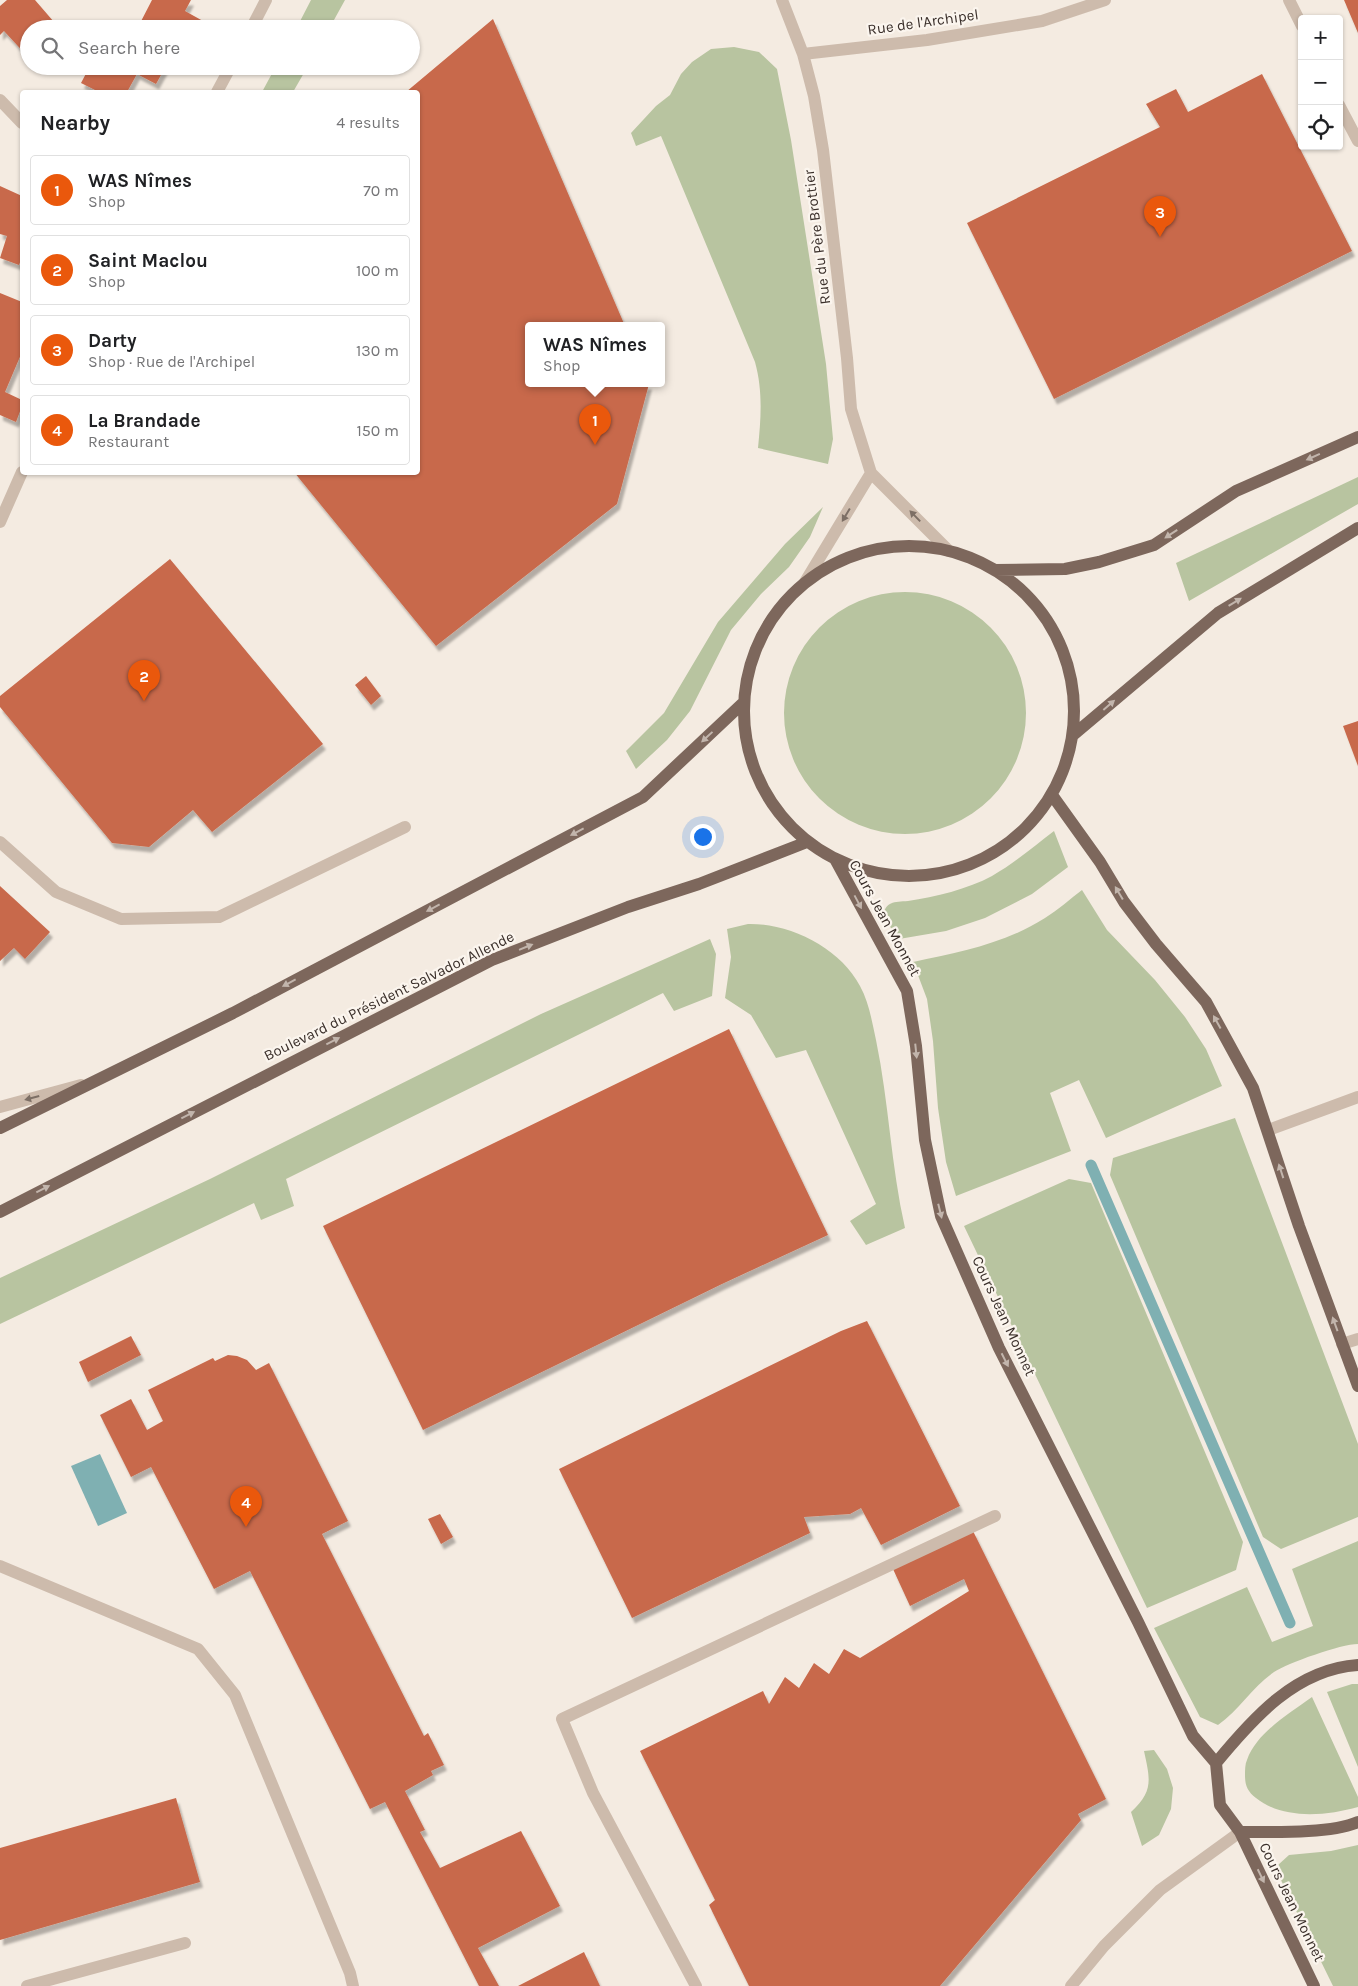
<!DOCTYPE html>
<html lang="en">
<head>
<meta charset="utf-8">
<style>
	body { margin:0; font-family:Karla,sans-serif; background:#f6f6f6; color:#202124 }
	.controls { position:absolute; right:15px; top:15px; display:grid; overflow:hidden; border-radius:5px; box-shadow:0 1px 4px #0004 }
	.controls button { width:45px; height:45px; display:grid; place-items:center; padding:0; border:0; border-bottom:1px solid #e0e0e0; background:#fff; color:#202124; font:25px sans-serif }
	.you { position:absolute; left:702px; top:836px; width:18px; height:18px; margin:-12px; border:4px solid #fff; border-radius:50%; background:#1a73e8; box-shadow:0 0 0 8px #1a73e833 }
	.badge { display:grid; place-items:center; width:32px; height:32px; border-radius:50%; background:#ea580c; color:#fff; font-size:16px; font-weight:700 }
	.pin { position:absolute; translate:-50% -41px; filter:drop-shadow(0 1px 2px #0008) }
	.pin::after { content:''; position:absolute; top:26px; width:18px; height:15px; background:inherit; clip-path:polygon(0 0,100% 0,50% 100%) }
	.popup { position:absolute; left:525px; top:322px; width:140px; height:65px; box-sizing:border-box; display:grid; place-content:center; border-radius:5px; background:#fff; filter:drop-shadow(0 1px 4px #0005); font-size:16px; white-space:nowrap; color:#757577 }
	.popup b { font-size:19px; color:#202124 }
	.popup::after { content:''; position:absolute; left:50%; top:100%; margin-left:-10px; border:10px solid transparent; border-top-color:#fff }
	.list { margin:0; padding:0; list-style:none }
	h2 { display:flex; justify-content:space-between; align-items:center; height:65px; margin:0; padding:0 20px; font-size:21px }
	h2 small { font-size:16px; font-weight:400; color:#757577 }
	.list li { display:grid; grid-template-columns:32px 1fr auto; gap:15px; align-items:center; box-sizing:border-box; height:70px; margin:0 10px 10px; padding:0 10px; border:1px solid #e0e0e0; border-radius:5px }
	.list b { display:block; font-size:19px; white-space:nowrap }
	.list p { margin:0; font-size:16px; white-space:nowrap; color:#757577 }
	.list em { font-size:16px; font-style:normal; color:#757577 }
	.icon { flex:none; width:28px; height:28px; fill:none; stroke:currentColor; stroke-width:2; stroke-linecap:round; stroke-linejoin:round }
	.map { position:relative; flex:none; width:1358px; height:1986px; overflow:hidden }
	.search { position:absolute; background:#fff; box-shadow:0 1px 4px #0004; left:20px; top:20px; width:400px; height:55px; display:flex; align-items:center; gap:12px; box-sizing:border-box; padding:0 18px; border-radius:28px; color:#757577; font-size:19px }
	.panel { position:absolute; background:#fff; box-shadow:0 1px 4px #0004; left:20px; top:90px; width:400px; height:385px; border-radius:5px }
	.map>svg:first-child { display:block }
	.green { fill:#b8c4a0 }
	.water { fill:#7fb0b2 }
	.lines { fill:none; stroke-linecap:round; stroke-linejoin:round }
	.stream { stroke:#7fb0b2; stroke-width:11 }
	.building { fill:#c8694b; filter:url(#shadow) }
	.minor { stroke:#cdbbac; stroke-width:12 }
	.major { stroke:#7d675c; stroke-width:12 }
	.oneway { fill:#c2b5ac }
	.oneway2 { fill:#7d6f65 }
	.labels { text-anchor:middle; stroke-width:4.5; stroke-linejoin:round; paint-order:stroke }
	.street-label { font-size:15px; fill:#3b302b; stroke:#fbf5ee }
</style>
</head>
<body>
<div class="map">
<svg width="1358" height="1986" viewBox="0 0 1358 1986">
	<defs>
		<filter id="shadow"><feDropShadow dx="3" dy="5.5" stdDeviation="1" flood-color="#0004"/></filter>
	</defs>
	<rect width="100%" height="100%" fill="#f4ebe1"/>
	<path class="green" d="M 311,0 L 345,0 L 329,29 L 296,29 Z
		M 734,47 L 759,52 L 777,69 L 791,140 L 826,364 L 833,439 L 828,464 L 758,448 C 761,418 763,391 755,362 L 661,136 L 636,146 L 631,133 L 656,106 L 670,95 L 681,74 L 692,62 L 711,49 Z
		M 276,66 L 308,66 L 293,92 L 262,92 Z
		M 1358,477 L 1358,504 L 1189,601 L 1176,563 Z
		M 823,507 L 810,537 L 789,567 L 761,594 L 731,630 L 690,711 L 667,740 L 636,769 L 626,751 L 664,713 L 718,622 L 785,544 Z
		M784 713a121 121 0 1 1 242 0a121 121 0 1 1-242 0Z
		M 1054,831 L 1068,867 L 1032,894 L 985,918 L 946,931 L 899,939 L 883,917 C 885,901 894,902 908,901 C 935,897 968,889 992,876 C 1015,863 1034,846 1054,831 Z
		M 1082,890 L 1107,930 L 1155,980 L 1185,1017 L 1206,1049 L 1222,1086 L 1106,1138 L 1079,1080 L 1050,1093 L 1071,1151 L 956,1196 L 946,1162 L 938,1108 L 933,1041 L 927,999 L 913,962 C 959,952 1004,944 1045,918 C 1058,910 1070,899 1082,890 Z
		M 748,924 C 790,923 840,948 860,986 C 869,1002 872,1022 876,1040 C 889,1103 891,1166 905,1228 L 866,1245 L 850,1221 L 876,1204 L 806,1050 L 776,1058 L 751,1015 L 725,998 L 731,957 L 727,929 Z
		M 710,939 L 716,954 L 712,996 L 674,1011 L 663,993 L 286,1179 L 294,1206 L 261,1220 L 254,1203 L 0,1324 L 0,1278 L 210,1179 L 541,1014 Z
		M 1235,1118 L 1358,1444 L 1358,1517 L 1281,1549 L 1263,1537 L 1110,1175 L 1113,1158 Z
		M 1069,1179 L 1091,1183 L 1243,1542 L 1236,1570 L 1147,1608 L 964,1226 Z
		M 1358,1541 L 1358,1644 C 1341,1644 1288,1663 1274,1672 C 1253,1686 1239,1710 1218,1725 L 1200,1717 L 1154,1628 L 1247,1587 L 1272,1642 L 1313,1626 L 1292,1569 Z
		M 1352,1684 L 1358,1684 L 1358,1767 L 1327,1692 Z
		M 1312,1697 L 1358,1797 L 1358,1807 C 1326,1816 1283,1820 1256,1798 C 1247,1791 1245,1785 1245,1775 C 1245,1770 1245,1764 1247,1760 C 1257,1732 1289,1714 1312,1697 Z
		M 1154,1750 L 1167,1769 L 1173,1788 L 1171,1809 L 1159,1835 L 1142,1846 L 1131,1812 C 1154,1791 1150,1779 1144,1751 Z
		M 1358,1845 L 1358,1986 L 1333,1986 L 1280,1878 L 1278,1865 L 1289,1855 L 1331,1851 Z"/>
	<path class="water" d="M 100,1454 L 127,1513 L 98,1526 L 71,1466 Z"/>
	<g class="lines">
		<path class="stream" d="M 1091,1165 L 1290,1623"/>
	</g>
	<path class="building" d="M 7,0 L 35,0 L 60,29 L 29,29 L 29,58 L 4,31 L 0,35 L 0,6 Z
		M 152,0 L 191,0 L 185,11 L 212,26 L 211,29 L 137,29 Z
		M 1344,0 L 1358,0 L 1358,33 Z
		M 493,19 L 625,326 L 529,326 L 529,384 L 649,384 L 617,504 L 436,646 L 294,472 L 418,472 L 418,92 L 406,92 Z
		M 90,66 L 166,66 L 156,84 L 137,74 L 127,92 L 99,92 L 81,83 Z
		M 1262,74 L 1352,251 L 1054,399 L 967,223 L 1160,127 L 1146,104 L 1176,89 L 1188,112 Z
		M 0,186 L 22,196 L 22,257 L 19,265 L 0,258 L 7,236 L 0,234 Z
		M 0,293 L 22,302 L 22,352 L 5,392 L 22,400 L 22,406 L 16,422 L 0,415 Z
		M 170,559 L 323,744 L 212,832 L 193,810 L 149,847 L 112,843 L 0,707 L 0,696 Z
		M 366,676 L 381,696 L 371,705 L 355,685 Z
		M 1358,721 L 1358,766 L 1343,726 Z
		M 0,886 L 50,932 L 25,959 L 14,948 L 0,961 Z
		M 729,1029 L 828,1235 L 722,1284 L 423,1430 L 323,1226 Z
		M 867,1321 L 960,1506 L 881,1545 L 861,1508 L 850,1514 L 804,1517 L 810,1533 L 632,1618 L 559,1469 L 841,1331 Z
		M 131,1336 L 141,1355 L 88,1382 L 79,1362 Z
		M 228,1355 L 237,1356 L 247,1360 L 256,1370 L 269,1363 L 348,1521 L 322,1534 L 424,1736 L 428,1733 L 444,1765 L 431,1771 L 433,1775 L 405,1791 L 425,1830 L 420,1832 L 440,1868 L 521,1831 L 560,1906 L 478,1948 L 499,1986 L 479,1986 L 385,1802 L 370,1809 L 250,1571 L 214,1589 L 151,1467 L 131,1477 L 100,1415 L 131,1399 L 147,1430 L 163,1421 L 148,1390 L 213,1358 L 215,1361 Z
		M 440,1514 L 453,1537 L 441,1544 L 428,1519 Z
		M 973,1531 L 1106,1799 L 1078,1814 L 1081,1820 L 940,1986 L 749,1986 L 709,1905 L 715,1900 L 640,1751 L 763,1691 L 769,1704 L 785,1677 L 799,1688 L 814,1663 L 829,1674 L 844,1649 L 860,1658 L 969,1591 L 964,1579 L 910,1606 L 893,1569 Z
		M 176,1798 L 200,1882 L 0,1940 L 0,1848 Z
		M 584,1952 L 600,1986 L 518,1986 Z"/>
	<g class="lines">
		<path class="minor" d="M 782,0 L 803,54 L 814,96 L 823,150 L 847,358 L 851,409 L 871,473 L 949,551
			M 1289,0 L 1302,26
			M 251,29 L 266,0
			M 803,54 L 927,40 L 1042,21 L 1105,0
			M 217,92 L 231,66
			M 0,100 L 22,123
			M 1339,105 L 1358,141
			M 0,522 L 22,472
			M 805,582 L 871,473
			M 0,842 L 56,892 L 121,919 L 219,917 L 405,827
			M 0,1107 L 81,1085
			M 1268,1130 L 1358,1097
			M 1342,1344 L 1358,1339
			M 0,1566 L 198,1649 L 235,1695 L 350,1973 L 353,1986
			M 27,1986 L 185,1943
			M 696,1986 L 593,1793 L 562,1719 L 995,1516
			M 1071,1986 L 1104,1946 L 1160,1890 L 1240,1832"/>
		<path class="major" d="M744 711a165 165 0 1 1 330 0a165 165 0 1 1-330 0Z
			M 995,570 L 1065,569 L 1099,562 L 1154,545 L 1236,491 L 1358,437
			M 1072,736 L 1218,613 L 1358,528
			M 1052,795 L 1100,862 L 1124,902 L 1156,944 L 1206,1002 L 1253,1088 L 1299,1226 L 1358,1386
			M 835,859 L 907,991 L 916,1046 L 925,1140 L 941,1216 L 999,1348 L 1138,1622 L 1193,1736 L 1216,1763
			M 0,1128 L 233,1013 L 643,797 L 743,703
			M 0,1212 L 492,960 L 628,907 L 699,884 L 807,842
			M 1240,1832 C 1271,1832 1331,1834 1358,1822
			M 1314,1986 L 1240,1832 L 1220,1805 L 1216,1763 C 1253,1718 1296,1669 1358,1665"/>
	</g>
	<defs><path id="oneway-solid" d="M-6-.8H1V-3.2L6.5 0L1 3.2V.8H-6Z" transform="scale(1.25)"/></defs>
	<g class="oneway">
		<use href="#oneway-solid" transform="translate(1313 457) rotate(156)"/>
		<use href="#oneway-solid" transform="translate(1171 534) rotate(147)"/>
		<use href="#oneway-solid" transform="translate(1235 602) rotate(-31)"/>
		<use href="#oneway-solid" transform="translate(1109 705) rotate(-41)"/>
		<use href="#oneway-solid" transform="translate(707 737) rotate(137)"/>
		<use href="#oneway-solid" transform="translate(577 832) rotate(152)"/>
		<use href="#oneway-solid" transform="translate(1119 893) rotate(-121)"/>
		<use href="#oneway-solid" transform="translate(858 902) rotate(62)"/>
		<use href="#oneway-solid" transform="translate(433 908) rotate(152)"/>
		<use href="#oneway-solid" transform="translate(526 947) rotate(-22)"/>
		<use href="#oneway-solid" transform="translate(289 983) rotate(152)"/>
		<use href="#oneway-solid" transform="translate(1217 1022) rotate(-119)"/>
		<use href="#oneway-solid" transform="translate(333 1041) rotate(-27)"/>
		<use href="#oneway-solid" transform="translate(916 1051) rotate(84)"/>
		<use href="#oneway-solid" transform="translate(188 1115) rotate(-27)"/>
		<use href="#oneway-solid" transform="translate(1281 1171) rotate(-108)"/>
		<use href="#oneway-solid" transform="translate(43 1189) rotate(-27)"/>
		<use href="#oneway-solid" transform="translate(940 1211) rotate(76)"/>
		<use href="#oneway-solid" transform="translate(1335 1324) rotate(-110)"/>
		<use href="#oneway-solid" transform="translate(1005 1360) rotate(63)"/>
		<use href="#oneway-solid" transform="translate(1261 1876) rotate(64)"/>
	</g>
	<g class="oneway2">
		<use href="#oneway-solid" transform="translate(846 515) rotate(121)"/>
		<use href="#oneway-solid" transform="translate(915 516) rotate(-134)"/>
		<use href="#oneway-solid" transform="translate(32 1098) rotate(165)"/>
	</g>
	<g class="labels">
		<g class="street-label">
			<text transform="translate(923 22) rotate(-8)" y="5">Rue de l'Archipel</text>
			<text transform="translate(817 237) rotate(-97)" y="5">Rue du Père Brottier</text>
			<text transform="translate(885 918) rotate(61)" y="5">Cours Jean Monnet</text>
			<text transform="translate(389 996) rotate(-26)" y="5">Boulevard du Président Salvador Allende</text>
			<text transform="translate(1004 1316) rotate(65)" y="5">Cours Jean Monnet</text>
			<text transform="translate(1292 1902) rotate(64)" y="5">Cours Jean Monnet</text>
		</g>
	</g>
</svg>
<div class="controls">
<button>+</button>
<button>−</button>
<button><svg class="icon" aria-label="locate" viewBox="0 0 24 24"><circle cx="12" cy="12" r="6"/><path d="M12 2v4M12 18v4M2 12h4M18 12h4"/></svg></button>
</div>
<div class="you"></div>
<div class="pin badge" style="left:595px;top:445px">1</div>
<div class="popup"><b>WAS Nîmes</b>Shop</div>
<div class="pin badge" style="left:144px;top:701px">2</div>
<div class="pin badge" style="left:1160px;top:237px">3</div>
<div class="pin badge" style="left:246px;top:1527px">4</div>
<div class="search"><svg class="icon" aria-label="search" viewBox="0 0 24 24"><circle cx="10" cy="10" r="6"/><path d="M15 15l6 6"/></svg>Search here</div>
<section class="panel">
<h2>Nearby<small>4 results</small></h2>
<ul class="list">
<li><span class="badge">1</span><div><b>WAS Nîmes</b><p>Shop</p></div><em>70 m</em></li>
<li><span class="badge">2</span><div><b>Saint Maclou</b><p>Shop</p></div><em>100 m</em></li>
<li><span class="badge">3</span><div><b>Darty</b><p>Shop · Rue de l'Archipel</p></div><em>130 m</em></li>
<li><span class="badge">4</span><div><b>La Brandade</b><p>Restaurant</p></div><em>150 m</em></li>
</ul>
</section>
</div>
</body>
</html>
